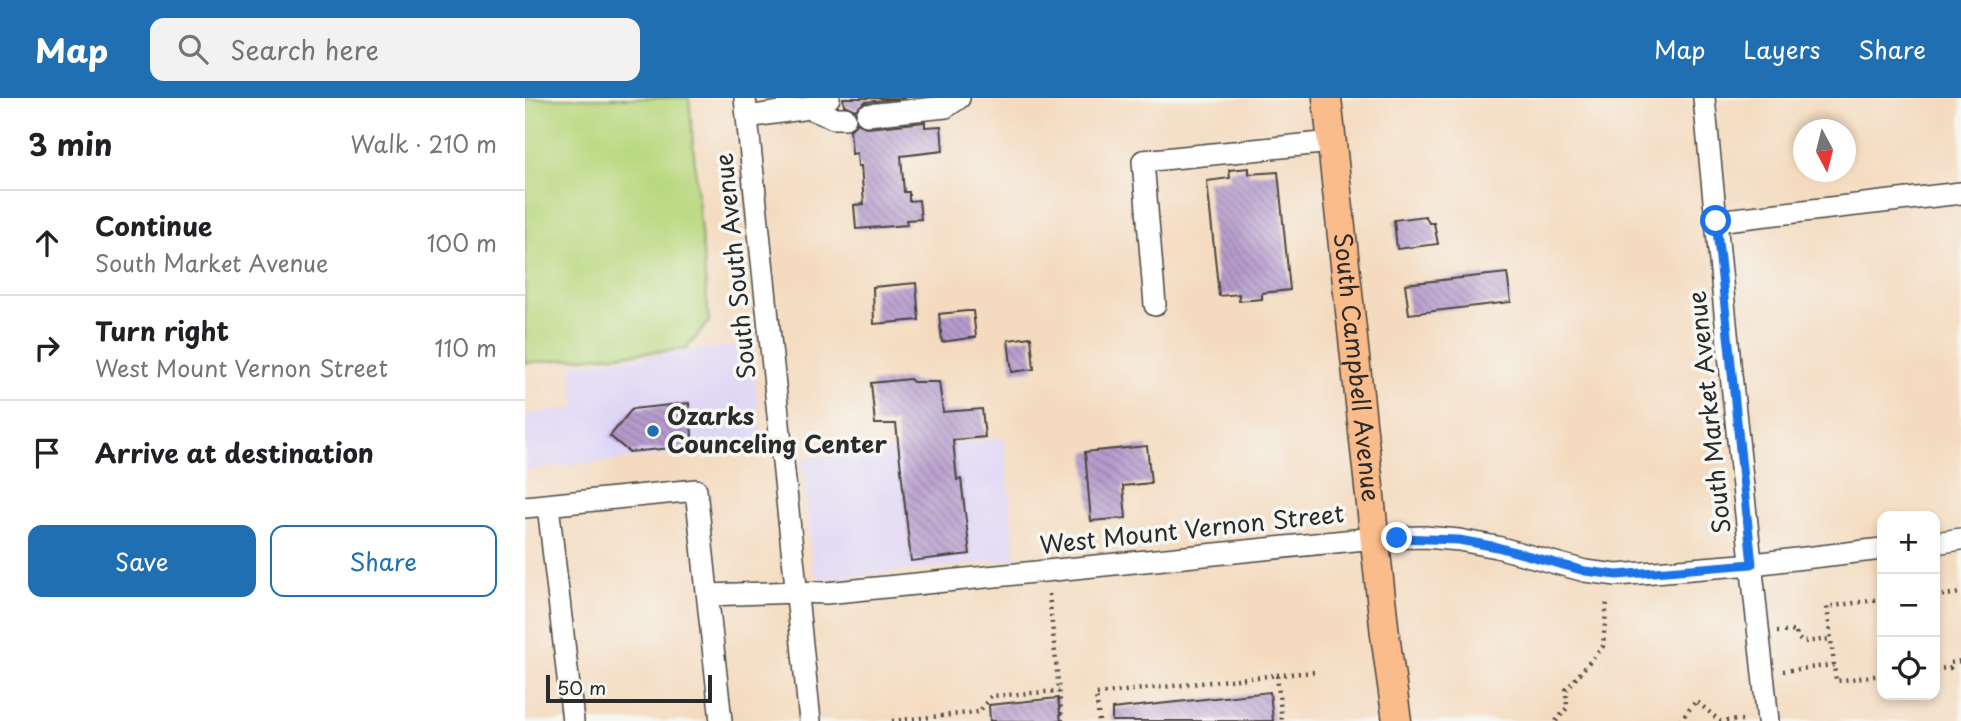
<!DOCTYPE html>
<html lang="en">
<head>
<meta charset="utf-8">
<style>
	body { margin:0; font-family:"Playpen Sans",sans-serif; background:#f2f2f2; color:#202124 }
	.controls { position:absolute; right:21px; bottom:21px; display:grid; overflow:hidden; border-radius:14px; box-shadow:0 4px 10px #0003 }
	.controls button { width:63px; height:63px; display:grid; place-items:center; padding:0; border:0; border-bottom:2px solid #e0e0e0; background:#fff; color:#202124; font:35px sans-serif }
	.compass { position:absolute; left:1268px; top:21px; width:63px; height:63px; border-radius:50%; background:#fff; box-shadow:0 4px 10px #0003; rotate:173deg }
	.scale { position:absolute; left:21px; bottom:18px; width:166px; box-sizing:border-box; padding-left:7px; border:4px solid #2b2b2b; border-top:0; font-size:19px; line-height:24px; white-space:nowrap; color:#2b2b2b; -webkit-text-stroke:5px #f6f6f2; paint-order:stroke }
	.stop { position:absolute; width:21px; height:21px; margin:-16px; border:5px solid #1a73e8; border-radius:50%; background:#fff }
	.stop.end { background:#1a73e8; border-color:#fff; box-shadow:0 2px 7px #0008 }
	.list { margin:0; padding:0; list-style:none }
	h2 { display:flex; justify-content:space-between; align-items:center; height:91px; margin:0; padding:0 28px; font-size:30px }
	h2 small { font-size:23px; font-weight:400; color:#757577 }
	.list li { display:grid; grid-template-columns:46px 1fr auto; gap:21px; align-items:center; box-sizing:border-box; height:105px; padding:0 28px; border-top:2px solid #e0e0e0 }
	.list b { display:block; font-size:26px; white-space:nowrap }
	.list p { margin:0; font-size:23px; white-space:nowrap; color:#757577 }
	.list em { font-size:23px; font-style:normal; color:#757577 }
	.actions { display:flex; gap:14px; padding:21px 28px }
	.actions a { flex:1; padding:16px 0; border:2px solid #1f6fb2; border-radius:14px; text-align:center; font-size:24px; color:#1f6fb2 }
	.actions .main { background:#1f6fb2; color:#fff }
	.icon { flex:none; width:38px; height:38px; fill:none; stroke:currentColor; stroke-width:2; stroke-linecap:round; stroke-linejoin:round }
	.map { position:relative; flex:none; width:1436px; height:623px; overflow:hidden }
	header { display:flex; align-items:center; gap:42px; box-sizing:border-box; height:98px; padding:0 35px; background:#1f6fb2; color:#fff }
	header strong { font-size:33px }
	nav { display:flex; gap:38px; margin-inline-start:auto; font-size:24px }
	.search { width:490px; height:63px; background:#f2f2f2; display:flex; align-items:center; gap:18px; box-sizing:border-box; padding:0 24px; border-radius:14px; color:#757577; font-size:26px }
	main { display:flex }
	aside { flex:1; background:#fff }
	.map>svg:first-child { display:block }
	.built { fill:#dfd5f5 }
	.grass { fill:#b9d87f; stroke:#728255; stroke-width:2 }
	.building { fill:url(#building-back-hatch) }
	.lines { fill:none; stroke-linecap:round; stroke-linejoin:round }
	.minor-casing { stroke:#494541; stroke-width:24 }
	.major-casing { stroke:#494541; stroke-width:31 }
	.path { stroke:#494541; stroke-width:4.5; stroke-dasharray:2 5; stroke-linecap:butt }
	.minor { stroke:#fff; stroke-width:21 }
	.major { stroke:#fabc8b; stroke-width:28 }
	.route { stroke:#1a73e8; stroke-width:9 }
	.poi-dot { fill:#1f6fb2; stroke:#f6f6f2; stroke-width:2.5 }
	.labels { text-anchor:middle; stroke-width:7; stroke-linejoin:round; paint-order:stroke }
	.street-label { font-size:24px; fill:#2b2b2b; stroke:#f6f6f2 }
	.poi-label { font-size:24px; font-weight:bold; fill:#2b2b2b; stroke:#f6f6f2; text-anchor:start }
</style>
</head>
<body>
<header>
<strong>Map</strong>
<div class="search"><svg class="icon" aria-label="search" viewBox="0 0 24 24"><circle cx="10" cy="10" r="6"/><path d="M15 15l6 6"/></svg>Search here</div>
<nav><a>Map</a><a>Layers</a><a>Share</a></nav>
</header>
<main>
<aside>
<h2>3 min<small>Walk · 210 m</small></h2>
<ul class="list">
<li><svg class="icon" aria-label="ahead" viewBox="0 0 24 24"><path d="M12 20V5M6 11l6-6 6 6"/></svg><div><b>Continue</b><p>South Market Avenue</p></div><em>100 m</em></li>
<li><svg class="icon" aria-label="right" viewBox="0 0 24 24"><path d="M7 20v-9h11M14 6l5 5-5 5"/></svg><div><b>Turn right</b><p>West Mount Vernon Street</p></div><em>110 m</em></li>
<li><svg class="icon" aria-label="arrive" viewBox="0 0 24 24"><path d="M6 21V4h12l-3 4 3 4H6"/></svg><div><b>Arrive at destination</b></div></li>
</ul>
<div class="actions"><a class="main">Save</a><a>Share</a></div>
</aside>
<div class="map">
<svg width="1436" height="623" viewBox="0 0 1436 623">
	<defs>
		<pattern id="building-back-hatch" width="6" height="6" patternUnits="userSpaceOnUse" patternTransform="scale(1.75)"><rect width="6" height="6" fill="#b69bcc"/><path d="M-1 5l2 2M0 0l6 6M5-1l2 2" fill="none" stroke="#947fa6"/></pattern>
	</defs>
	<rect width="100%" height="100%" fill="#f6f6f2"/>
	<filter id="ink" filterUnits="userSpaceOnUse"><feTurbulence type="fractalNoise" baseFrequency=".0143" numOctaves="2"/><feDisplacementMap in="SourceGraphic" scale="14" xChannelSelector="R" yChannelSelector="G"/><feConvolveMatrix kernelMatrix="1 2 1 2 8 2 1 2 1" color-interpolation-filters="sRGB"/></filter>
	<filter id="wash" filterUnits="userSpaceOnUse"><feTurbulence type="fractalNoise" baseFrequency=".00686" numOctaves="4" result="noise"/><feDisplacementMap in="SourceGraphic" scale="28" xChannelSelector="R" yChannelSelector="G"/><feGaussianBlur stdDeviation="1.57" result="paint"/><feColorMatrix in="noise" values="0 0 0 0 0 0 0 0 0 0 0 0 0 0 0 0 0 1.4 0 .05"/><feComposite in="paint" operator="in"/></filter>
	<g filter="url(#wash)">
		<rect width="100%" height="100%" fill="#f4dbbf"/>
		<path class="built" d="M 227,246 L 237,347 L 0,372 L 0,316 L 51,310 L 46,266 Z
			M 479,340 L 491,461 L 301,481 L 293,480 L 288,473 L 277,361 Z"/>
		<path class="grass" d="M 0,0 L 164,0 L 184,224 L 161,251 L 0,265 Z"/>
		<g id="blocks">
			<path class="building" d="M 318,0 L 380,0 L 340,4 L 330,12 L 319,7 Z
				M 400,24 L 400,29 L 416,28 L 418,53 L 376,58 L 379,94 L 384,94 L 384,103 L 394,102 L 396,121 L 381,122 L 382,127 L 331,131 L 329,107 L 339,106 L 336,68 L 333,68 L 332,55 L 327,56 L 325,32 L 332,25 L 343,30 Z
				M 724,70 L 724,76 L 753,74 L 765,192 L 737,195 L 737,201 L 714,203 L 714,196 L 694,198 L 682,83 L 705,80 L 704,72 Z
				M 900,118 L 904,125 L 909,125 L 913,146 L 872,151 L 869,122 Z
				M 982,175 L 986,204 L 884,216 L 880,186 Z
				M 391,185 L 394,222 L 349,226 L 348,189 Z
				M 442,213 L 448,213 L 451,239 L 417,244 L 414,216 Z
				M 506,239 L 509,271 L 487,274 L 483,242 Z
				M 385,281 L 388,284 L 414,284 L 418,314 L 457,311 L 460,339 L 428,342 L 432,382 L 436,381 L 445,456 L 386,463 L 371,326 L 350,326 L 346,285 Z
				M 164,305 L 168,348 L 104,354 L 85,338 L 107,311 Z
				M 622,348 L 626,385 L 598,388 L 601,420 L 566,423 L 560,354 Z
				M 745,594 L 748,623 L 587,623 L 587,611 Z
				M 533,600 L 536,623 L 465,623 L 464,607 Z"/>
		</g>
	</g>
	<g filter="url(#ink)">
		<use href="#blocks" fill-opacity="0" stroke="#494541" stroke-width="2"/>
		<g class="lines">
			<g class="minor-casing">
				<path id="minor" d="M 220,0 L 285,623
					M 1179,0 L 1206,276 L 1243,623
					M 284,10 L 308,20 L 320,20
					M 342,17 L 421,9 L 434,0
					M 222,19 L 284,10 L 304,0
					M 1191,123 L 1436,95
					M 630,207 L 618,63 L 807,44
					M 23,407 L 48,623
					M 0,409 L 171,392 L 196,623
					M 1410,445 L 1436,441
					M 183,497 L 272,494 L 301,495 L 850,440 L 900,439 L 934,442 L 972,449 L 1060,473 L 1092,477 L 1228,466 L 1357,451"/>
			</g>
			<g class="major-casing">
				<g id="major">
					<path id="s1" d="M 802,0 L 860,537 L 872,623"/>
				</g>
			</g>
			<path class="path" d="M 524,496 L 537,623
				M 1410,498 L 1436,495
				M 1252,534 L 1271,533 L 1272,539 L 1277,544 L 1307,541
				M 1309,567 L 1302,509 L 1357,501
				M 1410,571 L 1425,570 L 1425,565 L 1436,563
				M 1258,573 L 1309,567 L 1311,583 L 1357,577
				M 752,577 L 790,574
				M 367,623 L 454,614 L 466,598 L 534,593
				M 574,623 L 571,596 L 752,577 L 757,623
				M 1031,623 L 1042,610 L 1041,592 L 1078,548 L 1082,502
				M 1155,623 L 1171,603 L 1195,623 L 1222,622"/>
			<use href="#minor" class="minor"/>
			<use href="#major" class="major"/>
		</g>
	</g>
	<g class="lines" filter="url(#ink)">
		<path class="route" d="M 872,440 L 934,442 L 972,449 L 1060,473 L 1092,477 L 1227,466 L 1191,123"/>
	</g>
	<circle class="poi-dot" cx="128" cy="333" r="7"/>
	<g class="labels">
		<g class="street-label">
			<text transform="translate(211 168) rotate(-96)" y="8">South South Avenue</text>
			<text dy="8" stroke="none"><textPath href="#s1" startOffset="271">South Campbell Avenue</textPath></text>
			<text transform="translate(1185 314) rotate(-96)" y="8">South Market Avenue</text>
			<text transform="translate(667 432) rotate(-6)" y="8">West Mount Vernon Street</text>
		</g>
		<g class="poi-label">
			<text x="142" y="327">Ozarks<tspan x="142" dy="28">Counceling Center</tspan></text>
		</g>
	</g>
</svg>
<div class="controls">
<button>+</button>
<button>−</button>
<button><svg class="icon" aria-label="locate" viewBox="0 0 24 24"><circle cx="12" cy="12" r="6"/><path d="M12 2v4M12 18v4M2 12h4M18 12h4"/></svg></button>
</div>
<svg class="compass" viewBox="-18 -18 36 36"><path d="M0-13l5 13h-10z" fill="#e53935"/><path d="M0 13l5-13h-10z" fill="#757577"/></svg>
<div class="scale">50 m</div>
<div class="stop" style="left:1191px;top:123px"></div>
<div class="stop end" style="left:872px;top:440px"></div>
</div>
</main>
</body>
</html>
